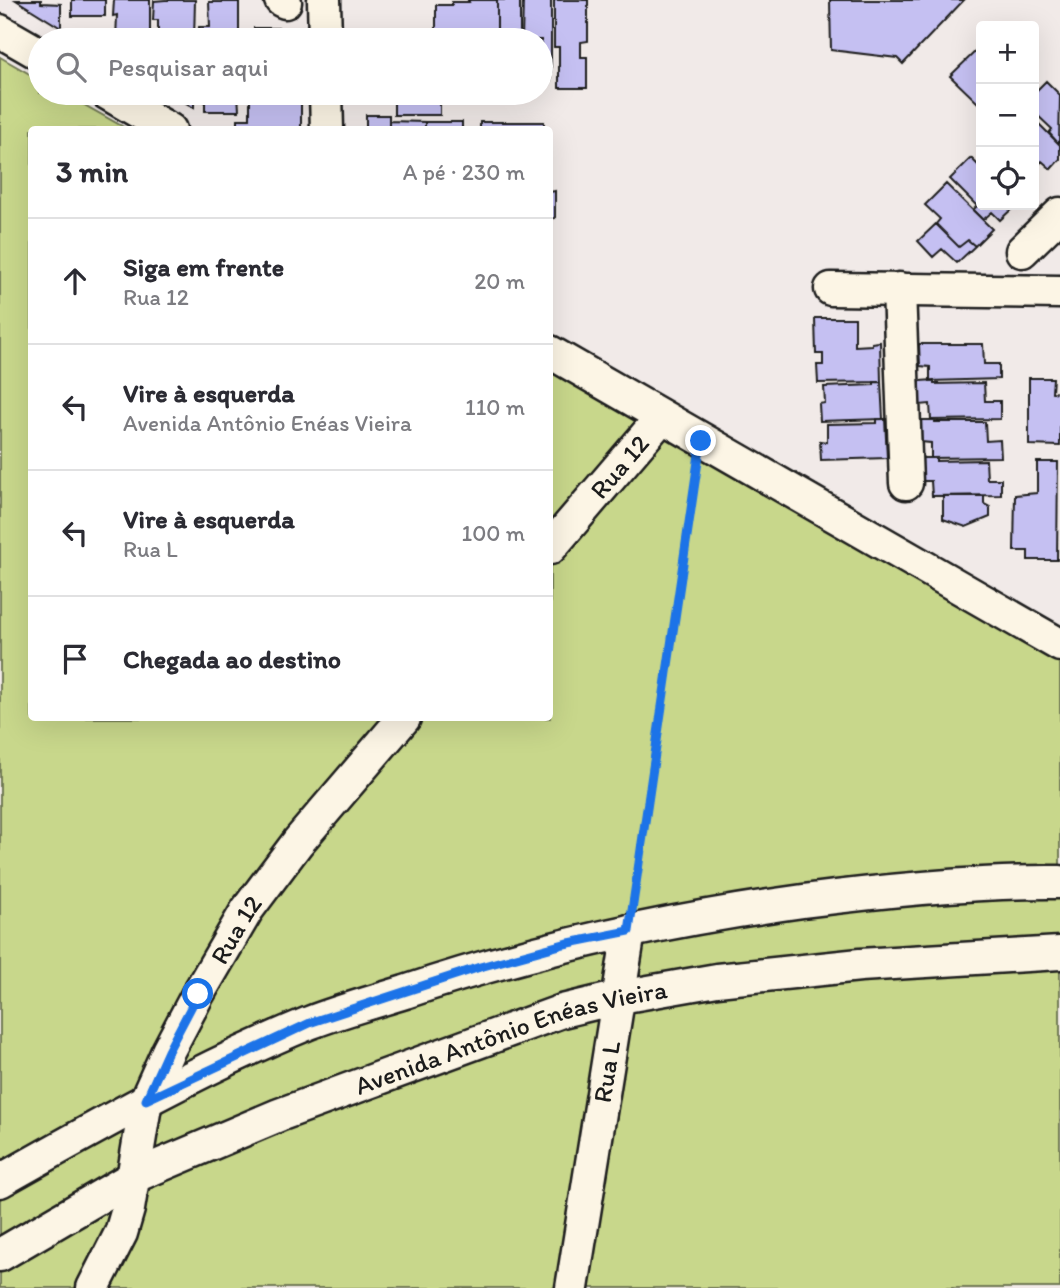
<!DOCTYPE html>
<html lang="pt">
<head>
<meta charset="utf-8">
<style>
	body { margin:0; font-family:Itim,sans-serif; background:#f7f7f7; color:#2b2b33 }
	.controls { position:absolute; right:21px; top:21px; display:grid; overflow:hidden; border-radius:7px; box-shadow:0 7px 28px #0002 }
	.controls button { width:63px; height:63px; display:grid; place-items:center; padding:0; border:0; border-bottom:2px solid #e1e1e2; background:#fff; color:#2b2b33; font:35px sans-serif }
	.stop { position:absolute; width:21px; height:21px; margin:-16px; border:5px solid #1a73e8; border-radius:50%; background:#fff }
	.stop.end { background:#1a73e8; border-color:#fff; box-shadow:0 2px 7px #0008 }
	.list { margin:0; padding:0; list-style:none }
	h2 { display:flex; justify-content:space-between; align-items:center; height:91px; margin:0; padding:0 28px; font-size:30px }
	h2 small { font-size:23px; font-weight:400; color:#7c7c81 }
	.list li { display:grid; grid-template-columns:46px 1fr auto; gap:21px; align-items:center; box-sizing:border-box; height:126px; padding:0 28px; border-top:2px solid #e1e1e2 }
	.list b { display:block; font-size:26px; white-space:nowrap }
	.list p { margin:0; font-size:23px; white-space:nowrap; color:#7c7c81 }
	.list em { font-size:23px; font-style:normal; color:#7c7c81 }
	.icon { flex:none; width:38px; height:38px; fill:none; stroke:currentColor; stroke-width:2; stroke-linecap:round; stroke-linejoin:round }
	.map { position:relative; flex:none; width:1060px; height:1288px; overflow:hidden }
	.search { position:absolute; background:#fff; box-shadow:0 7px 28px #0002; left:28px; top:28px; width:525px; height:77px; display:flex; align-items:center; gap:18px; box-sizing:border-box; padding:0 24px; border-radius:38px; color:#7c7c81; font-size:26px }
	.panel { position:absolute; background:#fff; box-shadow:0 7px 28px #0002; left:28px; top:126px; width:525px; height:595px; border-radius:7px }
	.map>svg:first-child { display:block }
	.green { fill:#c8d78b; stroke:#727a54; stroke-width:2 }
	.building { fill:#c5c0f2; stroke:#1c1c1c; stroke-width:2 }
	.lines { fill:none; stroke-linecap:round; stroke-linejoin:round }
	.minor-casing { stroke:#1c1c1c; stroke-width:37 }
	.path { stroke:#1c1c1c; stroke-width:4.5; stroke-dasharray:2 5; stroke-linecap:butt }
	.minor { stroke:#fcf5e5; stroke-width:32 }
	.route { stroke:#1a73e8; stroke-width:9 }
	.labels { text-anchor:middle; stroke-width:5; stroke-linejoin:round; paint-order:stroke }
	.street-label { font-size:26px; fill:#1c1c1c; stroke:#fcf5e5 }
</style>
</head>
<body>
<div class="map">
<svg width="1060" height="1288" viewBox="0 0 1060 1288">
	<rect width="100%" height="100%" fill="#f1eae8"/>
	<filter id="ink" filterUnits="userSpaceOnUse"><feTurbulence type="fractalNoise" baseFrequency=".0143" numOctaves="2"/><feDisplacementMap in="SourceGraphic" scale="14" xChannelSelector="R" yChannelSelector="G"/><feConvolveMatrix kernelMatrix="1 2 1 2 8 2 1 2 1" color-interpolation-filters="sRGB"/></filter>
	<g filter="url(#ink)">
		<path class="green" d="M 0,57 L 40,80 L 40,93 L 63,93 L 127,129 L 32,130 L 32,718 L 550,718 L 550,370 L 1060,661 L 1060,1288 L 0,1288 Z"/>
		<path class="building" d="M 16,0 L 41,0 L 41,3 L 61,4 L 61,28 Z
			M 72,0 L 105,0 L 105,16 L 72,16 Z
			M 114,0 L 150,0 L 150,40 L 116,40 L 117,15 L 113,16 Z
			M 165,0 L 195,0 L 194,40 L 158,40 L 158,20 L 153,20 L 154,1 Z
			M 468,0 L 497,0 L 497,34 L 492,34 L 492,40 L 436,40 L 436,5 L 452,5 L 452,2 L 469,2 Z
			M 497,0 L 520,0 L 520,40 L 497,40 Z
			M 523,0 L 551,0 L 551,80 L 541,80 L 541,40 L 522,40 Z
			M 554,0 L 588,0 L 588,41 L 581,42 L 581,57 L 587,57 L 587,88 L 559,88 L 559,47 L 554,47 Z
			M 830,0 L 964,0 L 903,64 L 897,58 L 831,50 Z
			M 209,2 L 239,2 L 239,40 L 198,40 L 199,27 L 210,27 Z
			M 254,28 L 301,28 L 301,40 L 254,40 Z
			M 981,46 L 981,106 L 950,76 Z
			M 1046,81 L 1060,95 L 1059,144 L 1049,133 L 1052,129 L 1034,112 L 1034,93 Z
			M 183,93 L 194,93 L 194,108 L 183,101 Z
			M 205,93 L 238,93 L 239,111 L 205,111 Z
			M 247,93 L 301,93 L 301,130 L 238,130 L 238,119 L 250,119 L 250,94 Z
			M 394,93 L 491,93 L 491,104 L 450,104 L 450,101 L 440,101 L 440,115 L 394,115 Z
			M 366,115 L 389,115 L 389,130 L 366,130 Z
			M 1034,119 L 1060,145 L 1060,159 L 1051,169 L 1042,161 L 1034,169 Z
			M 389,121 L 425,122 L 425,130 L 389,130 Z
			M 425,122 L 462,122 L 462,130 L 425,130 Z
			M 480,122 L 544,122 L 544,130 L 480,130 Z
			M 971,158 L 981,168 L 981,205 L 1016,205 L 1000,220 L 992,212 L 983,220 L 973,210 L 977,206 L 950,179 Z
			M 946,184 L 992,229 L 975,246 L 968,240 L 959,247 L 936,224 L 940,219 L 925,205 Z
			M 555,191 L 555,218 L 550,219 L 550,192 Z
			M 936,224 L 959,247 L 968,240 L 975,246 L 957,263 L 942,249 L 933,257 L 918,241 Z
			M 815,318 L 855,318 L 855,346 L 872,345 L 872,343 L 880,342 L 881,382 L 818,383 L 817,365 L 823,365 L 823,354 L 816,354 Z
			M 919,344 L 983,344 L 984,364 L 999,364 L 999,379 L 930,381 L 930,367 L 920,366 Z
			M 1029,378 L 1053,378 L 1052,392 L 1060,393 L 1060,446 L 1029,445 Z
			M 934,380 L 934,384 L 984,383 L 985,401 L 1000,401 L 1000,419 L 931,420 L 930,404 L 920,405 L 920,381 Z
			M 874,382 L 881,382 L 883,419 L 820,421 L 819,404 L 825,403 L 824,387 L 874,385 Z
			M 877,419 L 885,419 L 887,458 L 821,460 L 820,441 L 827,442 L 827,424 L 877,423 Z
			M 921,420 L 935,420 L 935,422 L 985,422 L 986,441 L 1000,440 L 1001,457 L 931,458 L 931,443 L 921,442 Z
			M 922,458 L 936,458 L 936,461 L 986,460 L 987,479 L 1001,479 L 1001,495 L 932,496 L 931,481 L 922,481 Z
			M 1037,462 L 1058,462 L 1057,560 L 1028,560 L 1028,551 L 1014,551 L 1015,495 L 1037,493 Z
			M 943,496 L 984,496 L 984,504 L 990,507 L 990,517 L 966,527 L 943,519 Z"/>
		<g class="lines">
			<g class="minor-casing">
				<g id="minor">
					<path d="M 281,0 L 285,2"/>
					<path d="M 324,0 L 325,40"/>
					<path d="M 0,31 L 40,54"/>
					<path d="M 107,93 L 170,130"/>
					<path d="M 326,93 L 327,130"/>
					<path d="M 1022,251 L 1060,214"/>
					<path d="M 831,289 L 1060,292"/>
					<path d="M 899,289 L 906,483"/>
					<path d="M 550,352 L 1060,645"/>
					<path id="s1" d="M 550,548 L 661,418"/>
					<path d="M 0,1181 C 101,1124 202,1067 309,1023 C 340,1011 373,1002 405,992 C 535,948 667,920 803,901 C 888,890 975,881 1060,882"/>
					<path id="s2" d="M 0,1255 L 135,1176 L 279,1115 L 562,1011 L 620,997 L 717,980 L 860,965 L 1060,953"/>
					<path id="s3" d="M 93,1288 L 121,1233 L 128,1209 L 146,1100 L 168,1051 L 198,994 L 247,910 L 298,842 L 404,718"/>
					<path id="s4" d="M 572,1288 L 629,931"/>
				</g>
			</g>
			<path class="path" d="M 634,897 L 696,473"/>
			<use href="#minor" class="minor"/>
		</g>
	</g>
	<g class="lines" filter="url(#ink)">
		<path class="route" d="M 198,994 L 168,1051 L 146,1100 L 312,1022 L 480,967 L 564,944 L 629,931 L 701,441"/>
	</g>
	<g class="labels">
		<g class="street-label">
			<text dy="9" stroke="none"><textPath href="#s1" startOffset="107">Rua 12</textPath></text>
			<text dy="9" stroke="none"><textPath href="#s3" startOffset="390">Rua 12</textPath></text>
			<text dy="9" stroke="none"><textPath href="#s2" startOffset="558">Avenida Antônio Enéas Vieira</textPath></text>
			<text dy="9" stroke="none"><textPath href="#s4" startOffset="219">Rua L</textPath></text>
		</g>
	</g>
</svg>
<div class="controls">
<button>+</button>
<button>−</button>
<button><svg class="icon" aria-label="locate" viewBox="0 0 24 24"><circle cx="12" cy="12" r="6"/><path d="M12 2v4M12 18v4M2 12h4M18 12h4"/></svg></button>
</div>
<div class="stop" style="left:198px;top:994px"></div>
<div class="stop end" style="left:701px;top:441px"></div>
<div class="search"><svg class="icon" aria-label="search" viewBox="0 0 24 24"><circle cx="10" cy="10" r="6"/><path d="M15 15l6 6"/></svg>Pesquisar aqui</div>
<section class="panel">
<h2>3 min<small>A pé · 230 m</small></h2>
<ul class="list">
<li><svg class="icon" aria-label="ahead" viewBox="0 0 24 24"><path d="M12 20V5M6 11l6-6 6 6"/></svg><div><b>Siga em frente</b><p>Rua 12</p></div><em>20 m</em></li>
<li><svg class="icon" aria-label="left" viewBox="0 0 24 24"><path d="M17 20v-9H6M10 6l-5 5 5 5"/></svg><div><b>Vire à esquerda</b><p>Avenida Antônio Enéas Vieira</p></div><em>110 m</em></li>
<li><svg class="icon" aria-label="left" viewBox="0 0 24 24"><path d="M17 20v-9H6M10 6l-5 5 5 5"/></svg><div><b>Vire à esquerda</b><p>Rua L</p></div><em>100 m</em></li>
<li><svg class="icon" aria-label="arrive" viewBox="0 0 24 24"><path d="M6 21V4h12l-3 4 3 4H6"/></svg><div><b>Chegada ao destino</b></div></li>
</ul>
</section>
</div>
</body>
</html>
